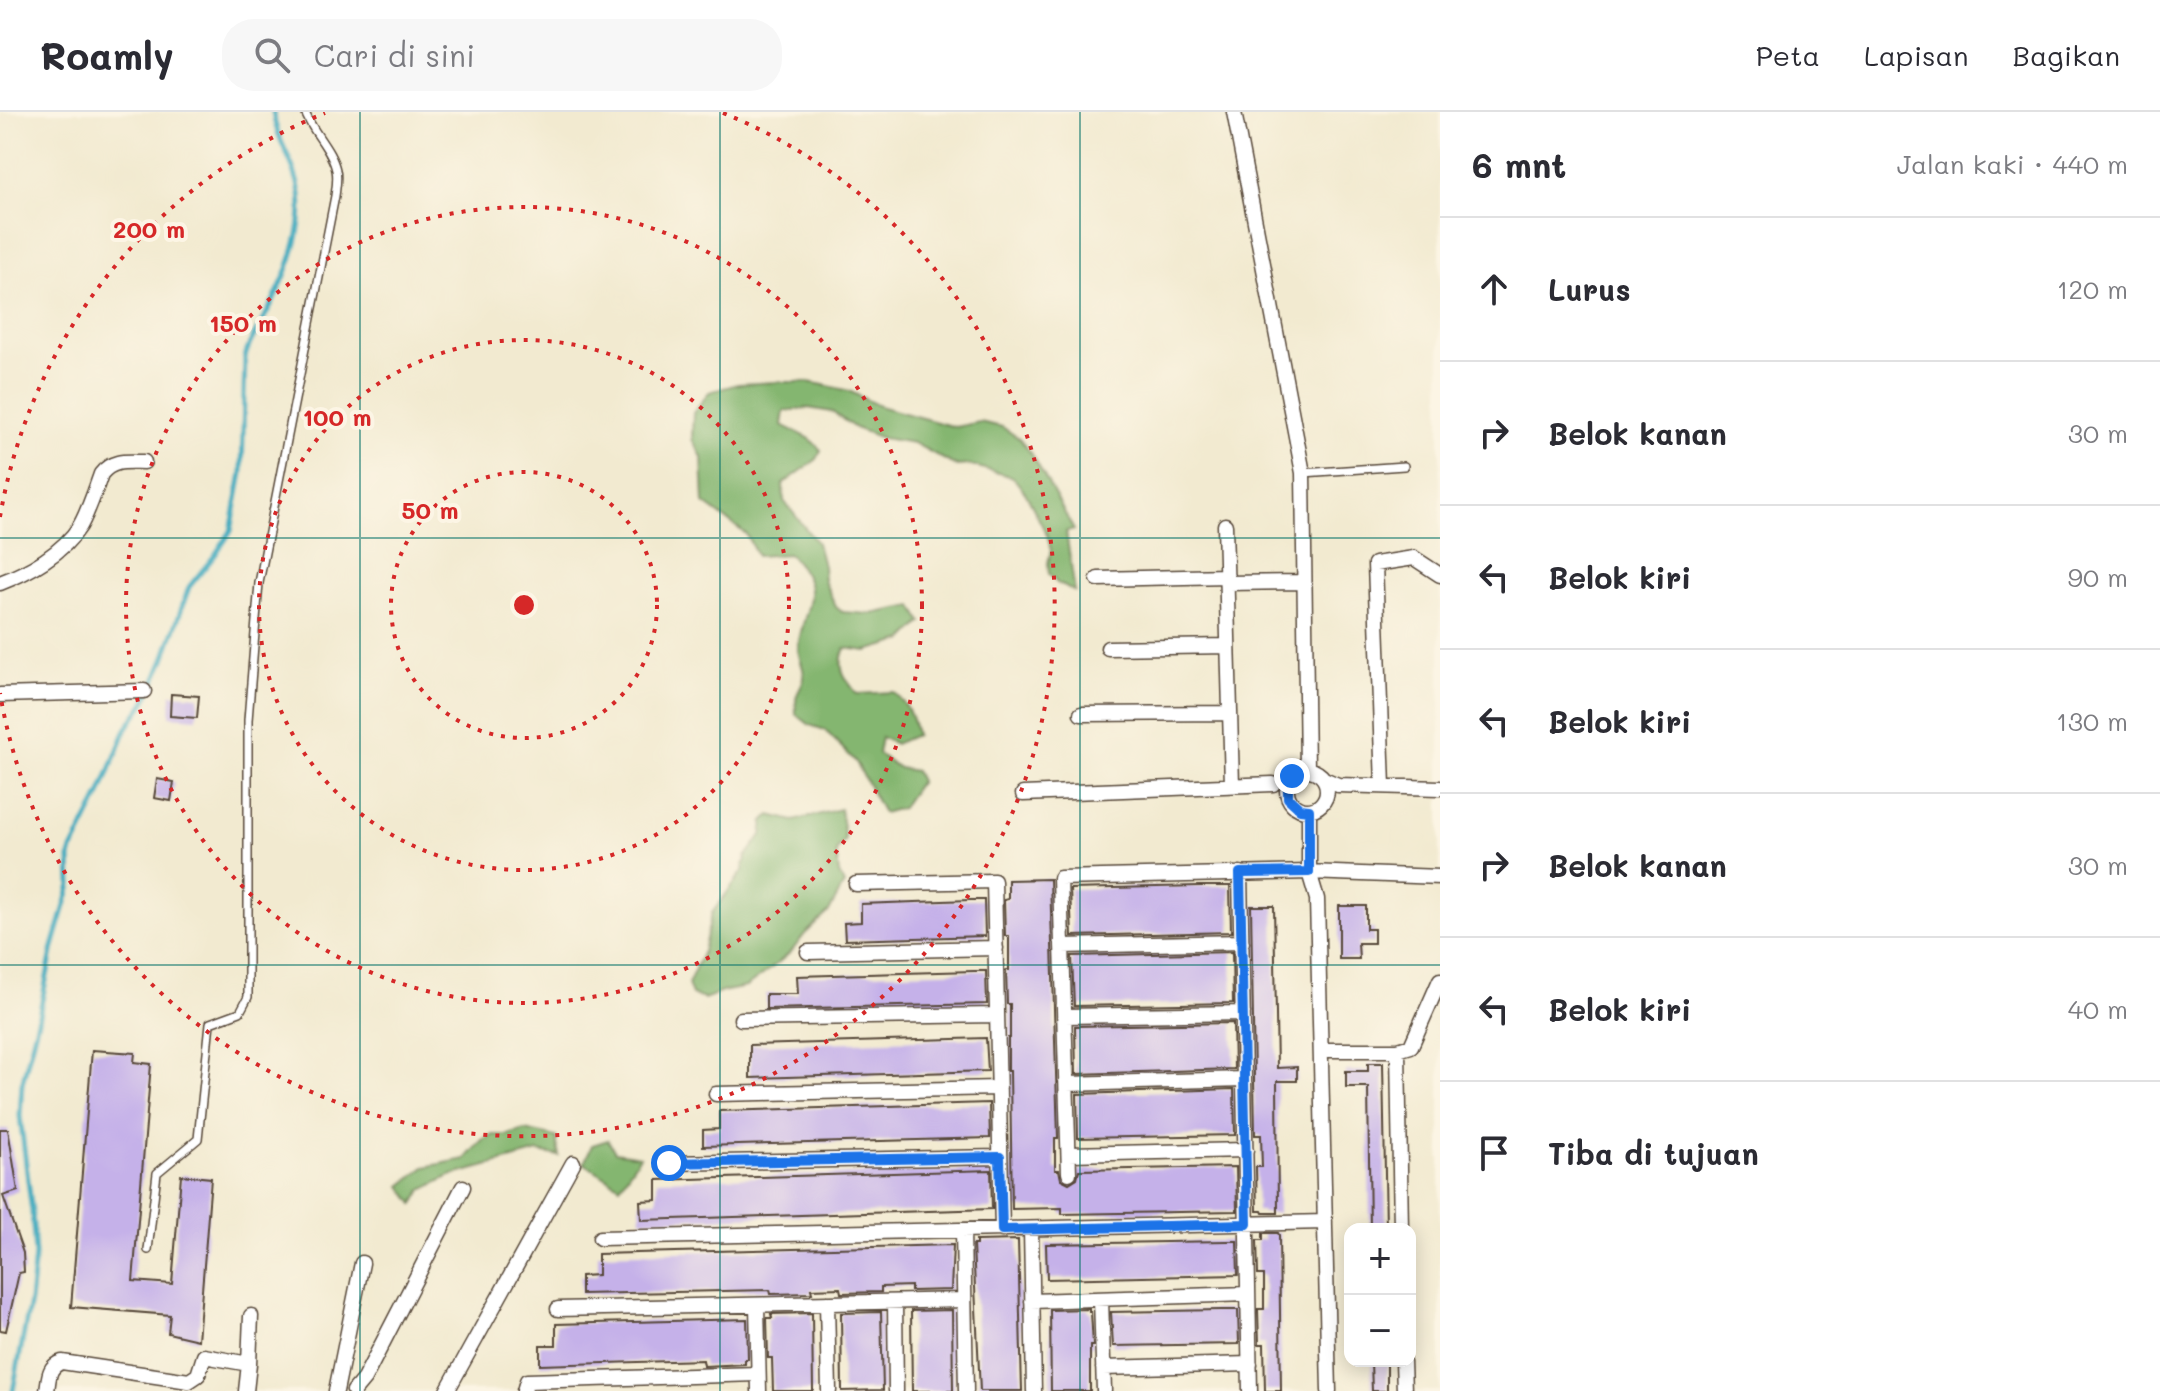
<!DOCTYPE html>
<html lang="id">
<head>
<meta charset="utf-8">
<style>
	body { margin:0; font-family:Mali,sans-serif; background:#f7f7f7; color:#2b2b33 }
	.controls { position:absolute; right:24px; bottom:24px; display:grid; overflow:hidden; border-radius:16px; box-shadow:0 4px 20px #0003 }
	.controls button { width:72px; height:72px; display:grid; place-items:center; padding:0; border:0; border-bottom:2px solid #e1e1e2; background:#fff; color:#2b2b33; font:40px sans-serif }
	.stop { position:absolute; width:24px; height:24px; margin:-18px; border:6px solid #1a73e8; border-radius:50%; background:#fff }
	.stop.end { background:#1a73e8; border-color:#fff; box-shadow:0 2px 8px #0008 }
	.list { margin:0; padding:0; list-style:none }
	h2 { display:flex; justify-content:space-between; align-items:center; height:104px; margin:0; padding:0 32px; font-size:34px }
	h2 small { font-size:26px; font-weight:400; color:#7c7c81 }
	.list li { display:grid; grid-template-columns:52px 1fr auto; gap:24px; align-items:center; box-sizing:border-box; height:144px; padding:0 32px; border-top:2px solid #e1e1e2 }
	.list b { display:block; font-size:30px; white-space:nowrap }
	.list em { font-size:26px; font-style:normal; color:#7c7c81 }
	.icon { flex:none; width:44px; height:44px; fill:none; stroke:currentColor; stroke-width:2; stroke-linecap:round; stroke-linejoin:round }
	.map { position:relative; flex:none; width:1440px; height:1279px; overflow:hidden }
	header { display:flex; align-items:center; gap:48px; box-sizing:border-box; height:112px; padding:0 40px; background:#fff; border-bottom:2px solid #e1e1e2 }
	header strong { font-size:38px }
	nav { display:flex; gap:44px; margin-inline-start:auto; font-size:28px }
	.search { width:560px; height:72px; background:#f7f7f7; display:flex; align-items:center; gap:20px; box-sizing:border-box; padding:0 28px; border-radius:32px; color:#7c7c81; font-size:30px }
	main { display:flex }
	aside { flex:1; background:#fff }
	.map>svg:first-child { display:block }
	.forest { fill:#84b66f; stroke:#607046; stroke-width:2 }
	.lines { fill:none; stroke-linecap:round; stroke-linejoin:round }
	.stream { stroke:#3fabbf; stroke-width:5 }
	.building { fill:#c5b1e9 }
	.service-casing { stroke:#564739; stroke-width:10 }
	.minor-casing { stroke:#564739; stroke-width:17 }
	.service { stroke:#fff; stroke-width:7 }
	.minor { stroke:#fff; stroke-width:14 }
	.route { stroke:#1a73e8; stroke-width:10 }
	.grid { fill:none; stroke:#0f766e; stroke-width:2; stroke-opacity:0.55 }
	.ring { fill:none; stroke:#d62828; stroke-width:4; stroke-dasharray:4 8 }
	.centre { fill:#d62828; stroke:#fcf5e5; stroke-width:4 }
	.ring-label { font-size:24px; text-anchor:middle; font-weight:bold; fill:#d62828; stroke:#fcf5e5; stroke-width:8; stroke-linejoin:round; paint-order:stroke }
</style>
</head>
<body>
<header>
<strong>Roamly</strong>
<div class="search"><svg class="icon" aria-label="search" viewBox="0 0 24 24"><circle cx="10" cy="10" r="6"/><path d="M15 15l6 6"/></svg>Cari di sini</div>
<nav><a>Peta</a><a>Lapisan</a><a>Bagikan</a></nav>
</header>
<main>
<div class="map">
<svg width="1440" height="1279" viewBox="0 0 1440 1279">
	<rect width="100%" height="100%" fill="#fcf5e5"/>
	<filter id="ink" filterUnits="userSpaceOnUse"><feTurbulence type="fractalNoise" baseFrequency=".0125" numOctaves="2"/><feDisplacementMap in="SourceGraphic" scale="16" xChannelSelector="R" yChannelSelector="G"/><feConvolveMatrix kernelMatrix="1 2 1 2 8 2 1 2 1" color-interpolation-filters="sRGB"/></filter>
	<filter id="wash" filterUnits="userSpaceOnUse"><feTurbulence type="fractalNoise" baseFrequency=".006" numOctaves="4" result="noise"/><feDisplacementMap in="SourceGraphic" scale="32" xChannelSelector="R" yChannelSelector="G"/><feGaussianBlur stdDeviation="1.8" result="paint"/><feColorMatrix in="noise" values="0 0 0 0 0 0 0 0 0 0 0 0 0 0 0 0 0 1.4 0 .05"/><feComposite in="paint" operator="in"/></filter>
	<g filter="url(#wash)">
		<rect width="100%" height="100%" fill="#f2ead0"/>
		<path class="forest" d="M 778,270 L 808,270 L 824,273 L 849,279 L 879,294 L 955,315 L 980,310 L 1002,315 L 1020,327 L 1033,344 L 1074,418 L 1066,420 L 1075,480 L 1057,471 L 1049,462 L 1048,451 L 1051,438 L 1047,423 L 1026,382 L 1013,365 L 970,353 L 956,354 L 914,331 L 882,326 L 855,316 L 832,300 L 808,296 L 784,299 L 782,313 L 809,326 L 821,338 L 817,347 L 783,372 L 784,389 L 817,431 L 823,454 L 824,469 L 836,495 L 842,500 L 871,502 L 913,494 L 922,510 L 904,528 L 867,539 L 845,536 C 836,556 845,566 857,582 L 893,580 C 908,593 912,604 916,623 L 895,632 L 881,625 L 878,642 L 899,656 L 915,659 L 920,669 C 914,679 907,686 902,696 L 883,701 L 856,650 L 825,618 L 810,613 L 796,602 C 796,595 795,589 797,583 C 799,577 804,572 804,565 C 804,551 796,546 799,529 C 807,488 824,478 789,442 L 757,444 L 746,422 L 704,391 L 702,345 L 692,327 L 693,301 L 709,280 L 738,272 Z
			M 840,697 L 845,728 L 836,739 L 839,762 L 844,772 L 829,800 L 805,822 L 791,840 L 768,859 L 746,875 L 722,880 L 704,887 L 692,883 L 688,872 L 703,839 L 712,801 L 743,759 L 746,745 L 762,723 L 764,709 L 770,703 L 794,709 Z
			M 525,1018 L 556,1025 L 559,1044 L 538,1040 L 450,1064 L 422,1078 L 414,1092 L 401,1074 L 425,1055 L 465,1047 L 482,1028 L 491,1023 L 507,1023 Z
			M 608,1028 L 615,1040 L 640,1044 L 620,1074 L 584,1051 L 592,1033 Z"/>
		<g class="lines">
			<path class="stream" d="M 13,1279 L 30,1189 L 35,1143 L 32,1100 L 20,1004 L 22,972 L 38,908 L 53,835 L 71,773 L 70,746 L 72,738 L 100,683 L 126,617 L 145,590 L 163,550 L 189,475 L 215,443 L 231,419 L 242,361 L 245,245 C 250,226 261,213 270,195 C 287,163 305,120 300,82 C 296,51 276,29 273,0"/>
		</g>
		<g id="blocks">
			<path class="building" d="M 171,582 L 199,584 L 197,606 L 170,604 Z
				M 157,667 L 174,670 L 171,689 L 154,686 Z
				M 1050,767 L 1058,1026 L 1055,1026 L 1055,1058 L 1059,1058 L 1061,1067 L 1069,1071 L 1077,1066 L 1079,1058 L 1236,1055 L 1237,1099 L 1062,1102 L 1062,1096 L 1012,1097 L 1010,959 L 1008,959 L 1008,926 L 1010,926 L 1010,892 L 1007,892 L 1006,858 L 1009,858 L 1009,824 L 1005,824 L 1004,788 L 1008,787 L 1008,768 Z
				M 1200,774 L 1230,774 L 1231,820 L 1072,824 L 1070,777 Z
				M 970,788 L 984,788 L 985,824 L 845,828 L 844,811 L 861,810 L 861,792 Z
				M 1251,794 L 1274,794 L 1277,956 L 1297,955 L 1297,969 L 1277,969 L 1278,1101 L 1263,1101 L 1262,1099 L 1257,1099 L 1256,1055 L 1262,1055 L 1261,1023 L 1255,1023 Z
				M 1339,794 L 1366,794 L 1366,817 L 1374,817 L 1374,831 L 1358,831 L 1359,847 L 1339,847 Z
				M 1232,840 L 1233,891 L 1074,894 L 1072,844 Z
				M 974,859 L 986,859 L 987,892 L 766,897 L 766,882 L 798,882 L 797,864 Z
				M 1233,911 L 1234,957 L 1076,962 L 1075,914 Z
				M 986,926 L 988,959 L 750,966 L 750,933 Z
				M 92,938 L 135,941 L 134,950 L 151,952 L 133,1169 L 172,1172 L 181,1063 L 211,1066 L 198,1228 L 168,1221 L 170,1203 L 71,1195 Z
				M 1368,951 L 1383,951 L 1386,1117 L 1370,1117 L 1368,975 L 1346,975 L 1346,959 L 1368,959 Z
				M 1234,977 L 1235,1023 L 1078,1026 L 1077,982 Z
				M 989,991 L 990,1026 L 703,1034 L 703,1018 L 719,1017 L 719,999 Z
				M 0,1017 L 8,1017 L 18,1079 L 3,1084 L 23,1141 L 24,1160 L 19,1161 L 6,1219 L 0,1218 Z
				M 991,1058 L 992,1097 L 641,1108 L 640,1089 L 657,1088 L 657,1068 Z
				M 1263,1121 L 1278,1121 L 1279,1123 L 1281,1279 L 1265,1279 L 1264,1232 L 1259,1232 L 1258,1197 L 1264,1197 L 1264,1163 L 1258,1163 L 1257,1128 L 1263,1128 Z
				M 1018,1128 L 1022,1279 L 980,1279 L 973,1133 L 976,1133 L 976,1129 Z
				M 1228,1129 L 1237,1129 L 1238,1163 L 1047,1167 L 1046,1132 Z
				M 953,1133 L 951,1178 L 911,1179 L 911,1174 L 881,1175 L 881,1180 L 841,1181 L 840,1176 L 811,1177 L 812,1181 L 771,1182 L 770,1178 L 581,1182 L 581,1164 L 598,1163 L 598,1142 Z
				M 1089,1197 L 1089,1200 L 1091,1200 L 1093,1234 L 1090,1234 L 1090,1279 L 1051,1279 L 1050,1198 Z
				M 952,1198 L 953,1279 L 912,1279 L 911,1199 Z
				M 1221,1198 L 1238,1198 L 1239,1232 L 1113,1234 L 1111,1200 Z
				M 881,1200 L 883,1278 L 842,1279 L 841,1201 Z
				M 812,1201 L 813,1279 L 773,1279 L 772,1246 L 768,1246 L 767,1206 L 772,1206 L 771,1202 Z
				M 747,1207 L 748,1247 L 745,1247 L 745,1252 L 704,1254 L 703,1248 L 540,1253 L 540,1233 L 556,1233 L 556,1212 Z
				M 1371,1249 L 1387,1249 L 1387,1279 L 1372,1279 Z"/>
		</g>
	</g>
	<g filter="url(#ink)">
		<use href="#blocks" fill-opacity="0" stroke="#564739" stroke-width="2"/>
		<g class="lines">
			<g class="service-casing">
				<path id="service" d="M 1303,361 L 1404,354
					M 148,1138 L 157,1061 L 198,1027 L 210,911 L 240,900 L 248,885 L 248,608 L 259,471 L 335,84 C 336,76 338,66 336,58 C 332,38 312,20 305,0"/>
			</g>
			<g class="minor-casing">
				<path id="minor" d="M 1234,0 L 1303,361 L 1307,657
					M 1225,413 L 1232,673
					M 1098,467 L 1227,464
					M 0,471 C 29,460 63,441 80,414 C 89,398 95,379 101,362 C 113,347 127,350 144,350
					M 1227,471 L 1304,470
					M 1108,536 L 1228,534
					M 0,583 L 144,579
					M 1081,602 L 1230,601
					M1287 678a20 20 0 1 1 40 0a20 20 0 1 1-40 0Z
					M 1324,667 L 1338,673 L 1440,676
					M 1383,674 L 1375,452 L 1414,446 L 1440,463
					M 1023,682 L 1273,672
					M 1309,698 L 1309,760 L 1317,787 L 1329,1279
					M 1240,761 L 1250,1279
					M 856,772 L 994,769 L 1002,1118
					M 1062,834 L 1242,830
					M 808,840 L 996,836
					M 1065,904 L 1243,901
					M 741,907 L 997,903
					M 1321,938 L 1398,938 L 1411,934 L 1440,868
					M 1398,938 L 1401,1117
					M 1067,972 L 1244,967
					M 716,982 L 999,976
					M 1069,1042 L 1246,1038
					M 669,1051 L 1000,1045
					M 1069,1061 L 1060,766 L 1309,760 L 1440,765
					M 1031,1117 L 1034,1279
					M 963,1118 L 966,1279
					M 600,1126 L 1325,1110
					M 1101,1187 L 1104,1279
					M 1032,1189 L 1248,1182
					M 895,1190 L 896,1279
					M 827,1191 L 829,1279
					M 757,1193 L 759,1279
					M 558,1197 L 964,1188
					M 1403,1249 L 1404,1279
					M 1103,1256 L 1250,1252
					M 47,1279 C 49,1266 48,1254 62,1250 L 189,1269 L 198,1263 L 204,1244 L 249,1252
					M 246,1279 L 249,1252 L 251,1204
					M 336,1279 L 362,1151
					M 354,1279 L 364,1267 L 463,1075
					M 447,1279 L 573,1051
					M 524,1279 L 527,1269 L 758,1262"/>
			</g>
			<use href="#service" class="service"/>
			<use href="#minor" class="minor"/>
		</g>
	</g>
	<g class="lines" filter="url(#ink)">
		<path class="route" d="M 669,1051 L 1000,1045 L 1002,1118 L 1247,1112 L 1240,761 L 1309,760 L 1309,698 L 1300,697 L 1288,686 L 1288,671 L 1292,664"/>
	</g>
	<path class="grid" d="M 360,0 L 360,1279M 720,0 L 720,1279M 1080,0 L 1080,1279M 0,426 L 1440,426M 0,853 L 1440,853"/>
	<g class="ring">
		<circle cx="524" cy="493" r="133"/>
		<circle cx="524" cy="493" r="265"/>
		<circle cx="524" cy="493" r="398"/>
		<path d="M0 405A531 531 0 0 1 325 1M723 1A531 531 0 1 1 0 581"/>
	</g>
	<circle cx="524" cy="493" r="12" class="centre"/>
	<g class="ring-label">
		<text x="149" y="126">200 m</text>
		<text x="243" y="220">150 m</text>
		<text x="337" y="314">100 m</text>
		<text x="430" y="407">50 m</text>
	</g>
</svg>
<div class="controls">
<button>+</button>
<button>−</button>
</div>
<div class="stop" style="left:669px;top:1051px"></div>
<div class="stop end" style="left:1292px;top:664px"></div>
</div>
<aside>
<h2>6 mnt<small>Jalan kaki · 440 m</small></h2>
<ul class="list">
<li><svg class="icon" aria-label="ahead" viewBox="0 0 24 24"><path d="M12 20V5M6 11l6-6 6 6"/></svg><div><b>Lurus</b></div><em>120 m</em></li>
<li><svg class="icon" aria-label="right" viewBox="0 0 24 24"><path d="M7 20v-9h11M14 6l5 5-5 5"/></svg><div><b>Belok kanan</b></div><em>30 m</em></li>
<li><svg class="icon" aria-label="left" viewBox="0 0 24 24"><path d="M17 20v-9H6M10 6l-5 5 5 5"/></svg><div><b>Belok kiri</b></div><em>90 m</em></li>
<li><svg class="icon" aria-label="left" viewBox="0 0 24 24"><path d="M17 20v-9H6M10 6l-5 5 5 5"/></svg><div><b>Belok kiri</b></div><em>130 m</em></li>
<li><svg class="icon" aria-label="right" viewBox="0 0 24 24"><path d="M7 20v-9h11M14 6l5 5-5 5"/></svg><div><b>Belok kanan</b></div><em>30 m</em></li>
<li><svg class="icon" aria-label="left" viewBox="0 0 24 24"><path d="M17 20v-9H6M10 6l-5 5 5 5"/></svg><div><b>Belok kiri</b></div><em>40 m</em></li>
<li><svg class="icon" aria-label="arrive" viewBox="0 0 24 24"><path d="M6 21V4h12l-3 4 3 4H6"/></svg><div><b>Tiba di tujuan</b></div></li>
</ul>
</aside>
</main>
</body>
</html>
